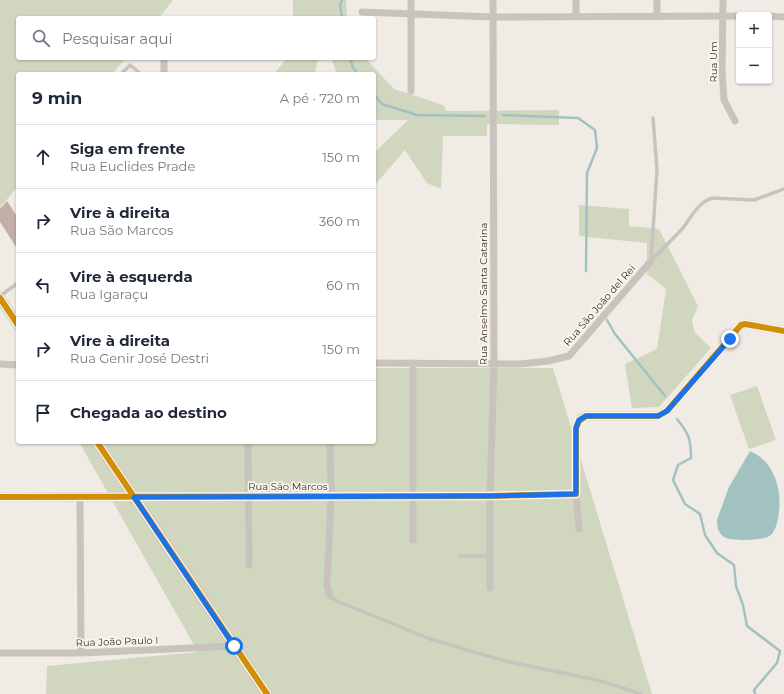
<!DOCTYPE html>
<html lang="pt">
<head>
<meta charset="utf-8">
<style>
	body { margin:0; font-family:Montserrat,sans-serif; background:#f2f2f3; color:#1f2937 }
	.controls { position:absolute; right:12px; top:12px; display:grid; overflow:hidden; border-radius:4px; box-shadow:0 1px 3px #0004 }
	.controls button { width:36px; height:36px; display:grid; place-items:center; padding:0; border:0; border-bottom:1px solid #e0e1e3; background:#fff; color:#1f2937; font:20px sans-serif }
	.stop { position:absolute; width:12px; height:12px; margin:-9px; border:3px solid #1a73e8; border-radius:50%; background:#fff }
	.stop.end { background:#1a73e8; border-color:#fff; box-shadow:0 1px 4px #0008 }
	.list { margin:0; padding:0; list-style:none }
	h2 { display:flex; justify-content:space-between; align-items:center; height:52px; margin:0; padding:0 16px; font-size:17px }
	h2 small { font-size:13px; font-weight:400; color:#747a83 }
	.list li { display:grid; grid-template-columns:26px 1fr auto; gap:12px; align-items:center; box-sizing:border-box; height:64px; padding:0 16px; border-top:1px solid #e0e1e3 }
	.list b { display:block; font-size:15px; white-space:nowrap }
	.list p { margin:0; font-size:13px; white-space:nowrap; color:#747a83 }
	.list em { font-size:13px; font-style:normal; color:#747a83 }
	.icon { flex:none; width:22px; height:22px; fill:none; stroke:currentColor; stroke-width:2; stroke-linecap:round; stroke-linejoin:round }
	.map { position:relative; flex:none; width:784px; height:694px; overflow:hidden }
	.search { position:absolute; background:#fff; box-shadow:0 1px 3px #0004; left:16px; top:16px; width:360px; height:44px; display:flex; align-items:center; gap:10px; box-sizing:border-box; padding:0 14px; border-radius:4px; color:#747a83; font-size:15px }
	.panel { position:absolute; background:#fff; box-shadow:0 1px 3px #0004; left:16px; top:72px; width:360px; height:372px; border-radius:4px }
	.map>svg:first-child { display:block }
	.green { fill:#d1d6bf }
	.water { fill:#a1c2c1 }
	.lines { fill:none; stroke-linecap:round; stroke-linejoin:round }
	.stream { stroke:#a1c2c1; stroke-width:2.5 }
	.building { fill:#c3afa7 }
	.lane { stroke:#c9c3be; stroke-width:3.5 }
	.street { stroke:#c9c3be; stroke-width:7 }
	.secondary { stroke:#bab3ae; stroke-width:9 }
	.primary { stroke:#b8b1ad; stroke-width:10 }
	.bus-1-casing { stroke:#fbf5ee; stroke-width:9 }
	.bus-1 { stroke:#d18e09; stroke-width:6 }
	.route { stroke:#1a73e8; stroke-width:5 }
	.labels { text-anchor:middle; stroke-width:3.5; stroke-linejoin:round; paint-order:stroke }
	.street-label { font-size:10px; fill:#3b302b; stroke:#fbf5ee }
</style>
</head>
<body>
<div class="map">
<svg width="784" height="694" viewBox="0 0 784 694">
	<rect width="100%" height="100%" fill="#f0ebe5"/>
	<path class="green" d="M 0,0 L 173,0 L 159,18 L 18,18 L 18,58 L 126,58 L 112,74 L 18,74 L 18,186 L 0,208 Z
		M 293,0 L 346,0 L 347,18 L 293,18 Z
		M 287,58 L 318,58 L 315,74 L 274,74 Z
		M 331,58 L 365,58 L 394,89 L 443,105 L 446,111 L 559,110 L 559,125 L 487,124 L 487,136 L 443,136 L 441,189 L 427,183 L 405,150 L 374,186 L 374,153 L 408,120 L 374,120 L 374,74 L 337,74 Z
		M 579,205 L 629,209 L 629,226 L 659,229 L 698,306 L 692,320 L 695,333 L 711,348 L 659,407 L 632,408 L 625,364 L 657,349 L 666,289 L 647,274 L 647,243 L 579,236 Z
		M 374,368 L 553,368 L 652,694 L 46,694 L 47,666 L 198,652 L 79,442 L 374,442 Z
		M 757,386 L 776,440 L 749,449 L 730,395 Z"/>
	<path class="water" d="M 750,451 C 776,462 783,493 778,518 C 777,524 775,531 771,535 C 765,541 734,541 726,538 C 719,535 717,528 717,520 L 729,487 Z"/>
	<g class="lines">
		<path class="stream" d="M 342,18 L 340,5 L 342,0
			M 350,58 L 353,68 L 358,74
			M 374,94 L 382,104 L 417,115 L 485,116
			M 503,115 L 578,118 L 595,130 L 597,148 L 587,173 L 586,271
			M 607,320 L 615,334 L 665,396
			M 677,419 C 689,434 691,439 691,458 L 678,465 L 673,480 L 685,504 L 700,514 L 705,535 L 717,553 L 734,565 L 736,586 L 743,605 L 747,626 L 780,651 L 777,663 L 754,690 L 755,694"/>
	</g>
	<path class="building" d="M 7,201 L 18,218 L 18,250 L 0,222 L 0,209 Z"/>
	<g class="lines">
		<path class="lane" d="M 121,74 L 130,65 L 141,74
			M 651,261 C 661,250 672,240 682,229 C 691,218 697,203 712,198 L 754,200 L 784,189
			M 651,261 L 657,170 L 653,118
			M 0,296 L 18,283
			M 459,556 L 490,556
			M 330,596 L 337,601 L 430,639 L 505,661 L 601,681 L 641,694"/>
		<path class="street" d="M 411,0 L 411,91
			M 576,0 L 576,16
			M 723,0 L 722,72 L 724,100 L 735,121
			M 362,12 L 493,17 L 739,16
			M 657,16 L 657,0
			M 769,16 L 784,17
			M 164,74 L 164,58
			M 374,363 L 520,364 L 548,361 L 569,356 L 651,261
			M 0,364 L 18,365
			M 248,442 L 249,565
			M 576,494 L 579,529
			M 80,497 L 81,653
			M 413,540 L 413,363
			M 490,588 L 490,496 L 494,364 L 493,0
			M 330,596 L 327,586 L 331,497 L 330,442
			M 0,653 L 81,653 L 234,646"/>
		<path class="secondary" d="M 0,497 L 490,496 L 576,494 L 576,428 C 578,422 579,419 586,416 L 658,416 L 667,411 L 741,325 L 745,324 L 784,331"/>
		<path class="primary" d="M 0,298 L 18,325
			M 97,442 L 267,694"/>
		<g class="bus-1-casing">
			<path id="bus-1" d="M 0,298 L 18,325
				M 97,442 L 267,694
				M 0,497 L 490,496 L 576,494 L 576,428 L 579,421 L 586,416 L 658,416 L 667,411 L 741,325 L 745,324 L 784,331"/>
		</g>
		<use href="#bus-1" class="bus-1"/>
	</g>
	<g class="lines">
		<path class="route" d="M 234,646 L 134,497 L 490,496 L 576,494 L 576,428 L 579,420 L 586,416 L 658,416 L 667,411 L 730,339"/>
	</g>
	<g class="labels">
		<g class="street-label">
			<text transform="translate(713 62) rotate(-90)" y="4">Rua Um</text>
			<text transform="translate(483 294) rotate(-90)" y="4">Rua Anselmo Santa Catarina</text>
			<text transform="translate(599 305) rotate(-49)" y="4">Rua São João del Rei</text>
			<text x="288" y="490">Rua São Marcos</text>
			<text transform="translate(117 641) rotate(-2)" y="4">Rua João Paulo I</text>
		</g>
	</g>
</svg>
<div class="controls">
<button>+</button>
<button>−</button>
</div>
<div class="stop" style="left:234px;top:646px"></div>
<div class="stop end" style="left:730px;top:339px"></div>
<div class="search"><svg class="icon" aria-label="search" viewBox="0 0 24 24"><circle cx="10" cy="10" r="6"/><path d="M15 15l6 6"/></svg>Pesquisar aqui</div>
<section class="panel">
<h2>9 min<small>A pé · 720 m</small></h2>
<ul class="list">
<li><svg class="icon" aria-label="ahead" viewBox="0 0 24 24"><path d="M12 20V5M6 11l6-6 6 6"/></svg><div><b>Siga em frente</b><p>Rua Euclides Prade</p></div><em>150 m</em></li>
<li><svg class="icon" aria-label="right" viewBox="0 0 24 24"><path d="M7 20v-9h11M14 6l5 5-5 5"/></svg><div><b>Vire à direita</b><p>Rua São Marcos</p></div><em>360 m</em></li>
<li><svg class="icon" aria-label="left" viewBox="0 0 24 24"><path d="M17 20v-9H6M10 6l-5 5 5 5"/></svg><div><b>Vire à esquerda</b><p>Rua Igaraçu</p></div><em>60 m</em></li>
<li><svg class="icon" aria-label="right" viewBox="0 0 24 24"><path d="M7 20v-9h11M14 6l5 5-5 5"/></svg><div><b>Vire à direita</b><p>Rua Genir José Destri</p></div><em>150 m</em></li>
<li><svg class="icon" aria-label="arrive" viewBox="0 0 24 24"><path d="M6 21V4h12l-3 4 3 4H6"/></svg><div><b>Chegada ao destino</b></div></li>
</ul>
</section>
</div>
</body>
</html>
